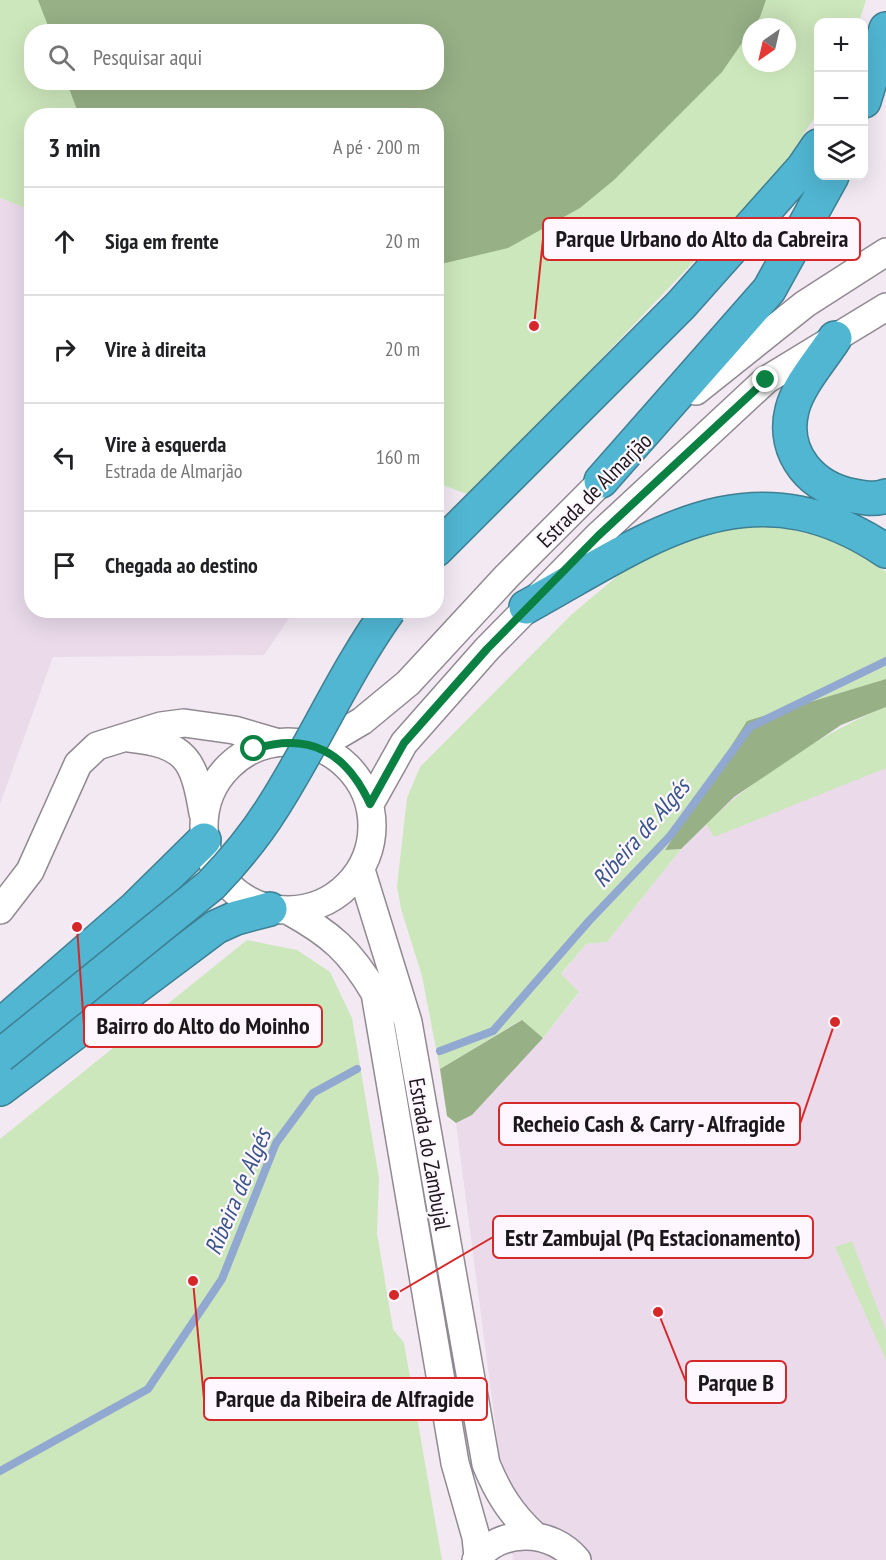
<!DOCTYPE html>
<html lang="pt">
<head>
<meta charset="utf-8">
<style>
	body { margin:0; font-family:"PT Sans Narrow",sans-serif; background:#f6f6f6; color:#202124 }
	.controls { position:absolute; right:18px; top:18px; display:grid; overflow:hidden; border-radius:12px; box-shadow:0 6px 24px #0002 }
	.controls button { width:54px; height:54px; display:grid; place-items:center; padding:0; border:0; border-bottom:2px solid #e0e0e0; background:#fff; color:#202124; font:30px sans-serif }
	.compass { position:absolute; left:742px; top:18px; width:54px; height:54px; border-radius:50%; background:#fff; box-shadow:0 6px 24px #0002; rotate:214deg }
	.stop { position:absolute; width:18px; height:18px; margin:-14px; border:4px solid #0b8043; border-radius:50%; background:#fff }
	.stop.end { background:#0b8043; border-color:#fff; box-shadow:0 2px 6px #0008 }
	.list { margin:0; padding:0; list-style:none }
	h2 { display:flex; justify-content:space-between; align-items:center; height:78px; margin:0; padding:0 24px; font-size:26px }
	h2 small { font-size:20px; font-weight:400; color:#757577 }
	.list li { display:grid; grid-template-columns:39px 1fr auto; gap:18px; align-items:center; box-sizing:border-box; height:108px; padding:0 24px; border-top:2px solid #e0e0e0 }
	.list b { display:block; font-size:22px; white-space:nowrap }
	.list p { margin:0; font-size:20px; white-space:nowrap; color:#757577 }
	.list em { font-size:20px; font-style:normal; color:#757577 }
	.icon { flex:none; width:33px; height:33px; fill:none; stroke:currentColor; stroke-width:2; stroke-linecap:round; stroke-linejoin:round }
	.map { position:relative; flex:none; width:886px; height:1560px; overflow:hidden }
	.search { position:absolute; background:#fff; box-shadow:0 6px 24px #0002; left:24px; top:24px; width:420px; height:66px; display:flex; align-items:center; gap:15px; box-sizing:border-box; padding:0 21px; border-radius:24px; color:#757577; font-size:22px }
	.panel { position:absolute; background:#fff; box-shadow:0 6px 24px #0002; left:24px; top:108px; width:420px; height:510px; border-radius:24px }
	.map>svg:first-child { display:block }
	.built { fill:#eadaea }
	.green { fill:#cde7bc; fill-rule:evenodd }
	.forest { fill:#97b086 }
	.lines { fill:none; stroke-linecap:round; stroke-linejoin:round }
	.stream { stroke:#91a8d1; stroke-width:8 }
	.secondary-casing { stroke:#918992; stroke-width:30 }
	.highway-casing { stroke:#3e7f92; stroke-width:36 }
	.secondary { stroke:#fff; stroke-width:27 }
	.highway { stroke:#51b6d2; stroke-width:33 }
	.highway-bridge-casing { stroke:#3e7f92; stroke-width:36; stroke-linecap:butt }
	.highway-bridge { stroke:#51b6d2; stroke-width:33 }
	.route { stroke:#0b8043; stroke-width:8 }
	.labels { text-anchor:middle; stroke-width:4.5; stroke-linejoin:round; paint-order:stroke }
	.street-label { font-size:22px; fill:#1b181b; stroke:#fff7ff }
	.water-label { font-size:24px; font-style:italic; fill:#38558a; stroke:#fff7ff }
	.leader { fill:none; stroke:#d62828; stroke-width:2 }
	.callout-dot { fill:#d62828; stroke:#fff7ff; stroke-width:2 }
	.callout { fill:#fff7ff; stroke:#d62828; stroke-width:2 }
	.callout-label { font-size:24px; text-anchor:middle; font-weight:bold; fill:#1b181b }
</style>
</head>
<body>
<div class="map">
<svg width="886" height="1560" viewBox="0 0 886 1560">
	<rect width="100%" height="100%" fill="#f2e9f2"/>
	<path class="built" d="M 0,198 L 31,210 L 32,610 L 294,611 L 264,655 L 53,657 L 0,804 Z
		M 886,707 L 886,1560 L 513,1560 L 456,1123 L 472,1115 L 543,1038 L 579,993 L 561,975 L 586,944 L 607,942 L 681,849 L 706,824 L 734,797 Z"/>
	<path class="green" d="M 0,0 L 866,0 L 859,22 L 818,22 L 818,112 L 779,172 L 521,443 L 467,494 L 437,483 L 436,116 L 32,116 L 31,210 L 0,198 ZM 751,27 L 787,27 L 787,63 L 751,63 ZM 32,32 L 436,32 L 436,82 L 32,82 Z
		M 748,525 C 803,528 841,538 886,572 L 886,679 L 747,722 L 665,850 L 681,849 L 607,942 L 586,944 L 561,974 L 579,992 L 543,1038 L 521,1020 L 440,1069 L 422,976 L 401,909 L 397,886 L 407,798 L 420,767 L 571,615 L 646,552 L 675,538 Z
		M 886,707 L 886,768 L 714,837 L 706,824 C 758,775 820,734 886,707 Z
		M 247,940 L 297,950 L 330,972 L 352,1018 L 379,1178 L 377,1233 L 393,1329 L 404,1343 L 442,1560 L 0,1560 L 0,1139 Z
		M 852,1241 L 886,1331 L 886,1360 L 835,1247 Z"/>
	<path class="forest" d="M 38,0 L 766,0 L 760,17 L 722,72 L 614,180 L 580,208 L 508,248 L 437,265 L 436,116 L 79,115 L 67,83 L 436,82 L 436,32 L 50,31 Z
		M 886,679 L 886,707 L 841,725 L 734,797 L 681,849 L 665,850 L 747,721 Z
		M 522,1020 L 543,1038 L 472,1115 L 456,1123 L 447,1116 L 440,1069 Z"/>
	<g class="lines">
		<path class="stream" d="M 440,1051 L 493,1031 L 589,921 L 670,836 L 750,727 L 886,661
			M 0,1471 L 148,1389 L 222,1279 L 276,1143 L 313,1093 L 357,1069"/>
		<g class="secondary-casing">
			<path id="secondary" d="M 696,391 L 805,304 L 886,252
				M 129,738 C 186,744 194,759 203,813
				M204 826a84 84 0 1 1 168 0a84 84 0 1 1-168 0Z
				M 318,747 L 362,721 L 408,683 L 507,576 L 616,467
				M 370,804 L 404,743 L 487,649 L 598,536 L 766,380 L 886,307
				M 361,870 L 408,1022 L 486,1464 C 498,1493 511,1514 534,1535
				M 0,910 L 30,871 L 78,764 L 97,746 L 161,726 L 184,723 L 234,730 L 275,742
				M 289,911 C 331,934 350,951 375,993 L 455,1463 L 476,1537 L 478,1557
				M 476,1560 C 500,1527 552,1529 577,1560"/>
		</g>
		<g class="highway-casing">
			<path id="highway" d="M 864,101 L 886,29
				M 835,338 C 821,360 798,385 792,410 C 781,454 813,489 854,496 C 866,498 875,500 886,496
				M 601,481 L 769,290 L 832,176
				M 436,550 L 681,305 L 803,168 L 818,146
				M 526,607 C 649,539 749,459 886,551
				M 0,1026 L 134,909 L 204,840
				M 0,1089 L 216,927 L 236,918 L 270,909"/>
		</g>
		<use href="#secondary" class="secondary"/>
		<use href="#highway" class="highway"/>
		<g class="highway-bridge-casing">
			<path id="highway-bridge" d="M 0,1056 L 211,885 C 234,861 255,836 273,807 C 314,743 344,673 389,610"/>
		</g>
		<use href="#highway-bridge" class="highway-bridge"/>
	</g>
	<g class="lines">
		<path class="route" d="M 254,749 C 310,732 346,752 370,804 L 404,743 L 487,649 L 598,536 L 766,380"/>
	</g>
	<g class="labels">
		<g class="street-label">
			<text transform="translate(594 490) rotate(-45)" y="8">Estrada de Almarjão</text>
			<text transform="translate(430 1154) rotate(80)" y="8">Estrada do Zambujal</text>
		</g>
		<g class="water-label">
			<text transform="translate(641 833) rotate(-49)" y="8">Ribeira de Algés</text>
			<text transform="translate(238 1192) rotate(-67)" y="8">Ribeira de Algés</text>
		</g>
	</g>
	<path class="leader" d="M534 326L543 239M77 927L84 1026M835 1022L800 1124M394 1295L493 1237M658 1312L686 1382M193 1281L204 1399"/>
	<g class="callout-dot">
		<circle cx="534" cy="326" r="6"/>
		<circle cx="77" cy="927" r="6"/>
		<circle cx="835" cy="1022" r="6"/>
		<circle cx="394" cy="1295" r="6"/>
		<circle cx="658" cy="1312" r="6"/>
		<circle cx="193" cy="1281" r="6"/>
	</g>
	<g class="callout">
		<rect x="543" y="218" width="317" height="42" rx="6"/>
		<rect x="84" y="1005" width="238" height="42" rx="6"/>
		<rect x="499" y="1103" width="301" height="42" rx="6"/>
		<rect x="493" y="1216" width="320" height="42" rx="6"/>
		<rect x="686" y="1361" width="100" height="42" rx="6"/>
		<rect x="204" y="1378" width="283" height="42" rx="6"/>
	</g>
	<g class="callout-label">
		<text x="702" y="247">Parque Urbano do Alto da Cabreira</text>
		<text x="203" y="1034">Bairro do Alto do Moinho</text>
		<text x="649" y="1132">Recheio Cash &amp; Carry - Alfragide</text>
		<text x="653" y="1246">Estr Zambujal (Pq Estacionamento)</text>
		<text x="736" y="1391">Parque B</text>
		<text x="345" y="1407">Parque da Ribeira de Alfragide</text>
	</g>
</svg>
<div class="controls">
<button>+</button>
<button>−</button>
<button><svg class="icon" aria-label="layers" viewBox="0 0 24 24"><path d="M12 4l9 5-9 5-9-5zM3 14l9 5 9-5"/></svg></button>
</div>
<svg class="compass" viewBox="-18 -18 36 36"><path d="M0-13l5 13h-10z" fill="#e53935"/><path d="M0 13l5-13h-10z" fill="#757577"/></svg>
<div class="stop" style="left:254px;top:749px"></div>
<div class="stop end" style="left:766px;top:380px"></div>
<div class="search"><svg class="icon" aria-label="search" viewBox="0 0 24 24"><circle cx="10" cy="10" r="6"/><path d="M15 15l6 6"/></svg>Pesquisar aqui</div>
<section class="panel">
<h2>3 min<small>A pé · 200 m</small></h2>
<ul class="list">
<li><svg class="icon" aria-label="ahead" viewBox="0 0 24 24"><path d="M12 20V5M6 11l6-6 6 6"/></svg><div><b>Siga em frente</b></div><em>20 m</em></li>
<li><svg class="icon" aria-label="right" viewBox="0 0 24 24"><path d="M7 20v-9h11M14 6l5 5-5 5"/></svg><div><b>Vire à direita</b></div><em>20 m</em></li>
<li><svg class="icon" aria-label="left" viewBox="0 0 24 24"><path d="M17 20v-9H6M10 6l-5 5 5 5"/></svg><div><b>Vire à esquerda</b><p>Estrada de Almarjão</p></div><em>160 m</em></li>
<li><svg class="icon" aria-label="arrive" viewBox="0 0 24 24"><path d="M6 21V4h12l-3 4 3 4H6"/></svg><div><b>Chegada ao destino</b></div></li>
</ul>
</section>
</div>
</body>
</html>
